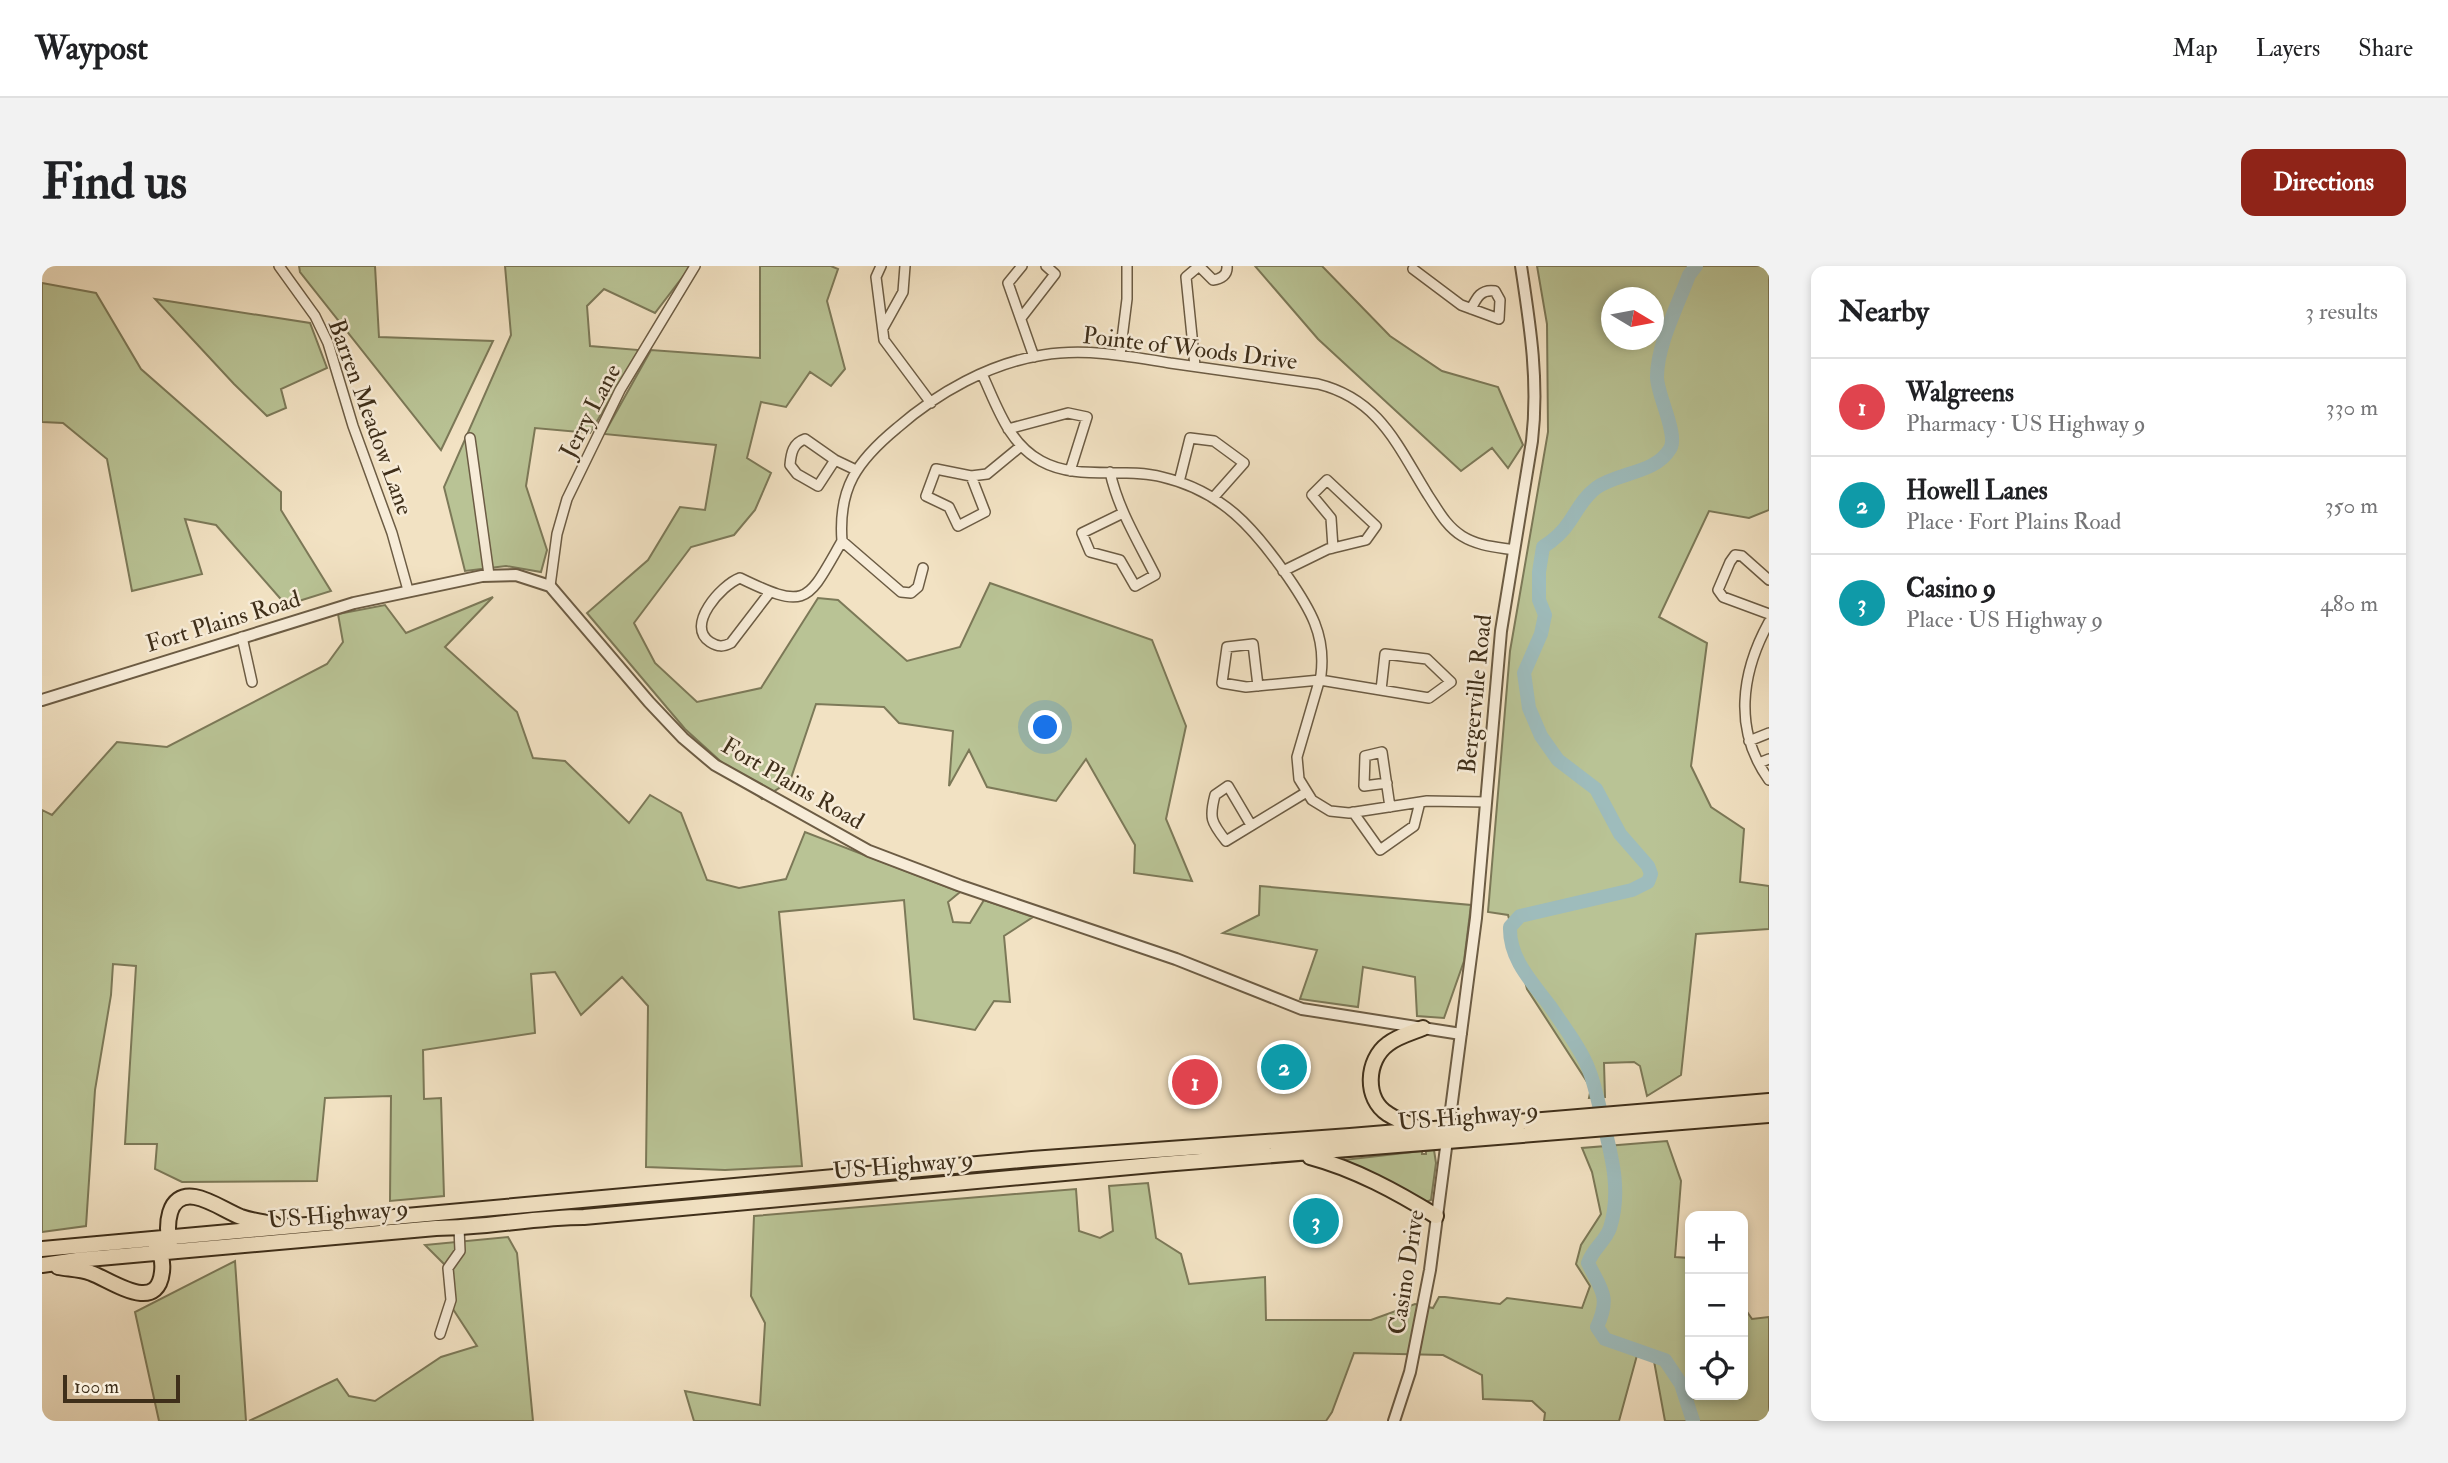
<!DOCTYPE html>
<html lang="en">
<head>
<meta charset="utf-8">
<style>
	body { margin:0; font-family:"IM FELL Double Pica",serif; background:#f2f2f2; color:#202124 }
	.controls { position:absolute; right:21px; bottom:21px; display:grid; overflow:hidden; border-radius:14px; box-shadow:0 4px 10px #0003 }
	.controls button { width:63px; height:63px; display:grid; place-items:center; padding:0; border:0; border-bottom:2px solid #e0e0e0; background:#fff; color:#202124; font:35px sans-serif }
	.compass { position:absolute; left:1559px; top:21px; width:63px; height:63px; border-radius:50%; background:#fff; box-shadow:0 4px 10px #0003; rotate:100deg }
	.scale { position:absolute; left:21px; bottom:18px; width:117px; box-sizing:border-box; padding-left:7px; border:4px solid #3f2f1a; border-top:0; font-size:19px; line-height:24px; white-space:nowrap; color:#3f2f1a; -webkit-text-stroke:5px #f7ecd8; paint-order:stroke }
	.you { position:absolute; left:1004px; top:462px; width:24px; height:24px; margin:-18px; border:5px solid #fff; border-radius:50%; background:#1a73e8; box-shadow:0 0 0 10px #1a73e833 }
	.badge { display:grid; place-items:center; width:46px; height:46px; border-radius:50%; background:#8f2418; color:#fff; font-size:23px; font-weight:700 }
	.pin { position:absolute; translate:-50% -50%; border:4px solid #fff; box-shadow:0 2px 7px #0006 }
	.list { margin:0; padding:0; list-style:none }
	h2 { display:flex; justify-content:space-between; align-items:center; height:91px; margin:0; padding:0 28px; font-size:30px }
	h2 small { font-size:23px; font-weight:400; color:#757577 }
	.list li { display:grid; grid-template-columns:46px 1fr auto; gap:21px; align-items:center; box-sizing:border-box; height:98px; padding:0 28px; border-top:2px solid #e0e0e0 }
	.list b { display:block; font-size:26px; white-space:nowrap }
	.list p { margin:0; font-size:23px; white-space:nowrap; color:#757577 }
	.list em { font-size:23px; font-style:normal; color:#757577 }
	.icon { flex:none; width:38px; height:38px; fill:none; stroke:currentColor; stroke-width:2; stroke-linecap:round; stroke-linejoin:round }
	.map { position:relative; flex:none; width:1727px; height:1155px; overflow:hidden; border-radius:14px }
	header { display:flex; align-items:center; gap:42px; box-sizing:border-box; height:98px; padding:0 35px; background:#fff; border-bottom:2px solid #e0e0e0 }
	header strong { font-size:33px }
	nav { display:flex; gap:38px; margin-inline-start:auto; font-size:24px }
	.intro { display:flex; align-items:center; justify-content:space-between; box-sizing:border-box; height:168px; padding:0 42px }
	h1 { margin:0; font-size:49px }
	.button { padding:18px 32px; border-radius:14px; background:#8f2418; color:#fff; font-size:24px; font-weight:700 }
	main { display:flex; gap:42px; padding:0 42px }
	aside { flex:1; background:#fff; border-radius:14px; box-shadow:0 4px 10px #0003 }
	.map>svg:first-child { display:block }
	.green { fill:#b9c395; stroke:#7c7958; stroke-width:2; fill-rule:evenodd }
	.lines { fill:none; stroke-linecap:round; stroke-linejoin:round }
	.river { stroke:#9ebcbc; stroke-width:14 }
	.minor-casing { stroke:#6c5c44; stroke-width:12 }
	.tertiary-casing { stroke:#6c5c44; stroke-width:14 }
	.trunk-casing { stroke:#3f2f1a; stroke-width:18 }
	.minor { stroke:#f7ecd8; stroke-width:9 }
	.tertiary { stroke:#f7ecd8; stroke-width:10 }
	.trunk { stroke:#f2e2c3; stroke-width:14 }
	.labels { text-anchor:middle; stroke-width:5; stroke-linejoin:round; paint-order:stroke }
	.street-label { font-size:24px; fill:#3f2f1a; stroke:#f7ecd8 }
</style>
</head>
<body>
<header>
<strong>Waypost</strong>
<nav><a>Map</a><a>Layers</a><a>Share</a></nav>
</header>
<div class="intro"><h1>Find us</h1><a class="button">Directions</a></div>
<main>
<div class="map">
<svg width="1727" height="1155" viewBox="0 0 1727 1155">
	<rect width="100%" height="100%" fill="#f2e2c3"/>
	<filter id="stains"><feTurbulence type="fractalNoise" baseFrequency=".00286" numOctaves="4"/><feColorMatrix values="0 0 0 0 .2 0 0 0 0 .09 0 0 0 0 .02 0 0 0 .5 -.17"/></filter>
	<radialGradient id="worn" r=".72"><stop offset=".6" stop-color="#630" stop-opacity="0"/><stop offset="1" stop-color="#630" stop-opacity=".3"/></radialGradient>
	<path class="green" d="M 257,0 L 333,0 L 337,71 L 451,75 L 399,184 L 258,6 Z
		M 463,0 L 649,0 L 613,47 L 562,23 L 545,40 L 548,80 L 597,84 L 548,167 L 493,162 L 484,220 L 505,284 L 499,306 L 464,300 L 423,305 L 402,221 L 469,69 Z
		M 718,0 L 789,0 L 796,3 L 785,35 L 803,103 L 789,120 L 768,106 L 744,141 L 719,136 L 705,192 L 729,207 L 713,244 L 692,269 L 649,281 L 592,357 L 613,397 L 655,436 L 719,422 L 776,332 L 796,334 L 865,395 L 918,381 L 948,317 L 1110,374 L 1144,460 L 1124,553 L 1150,615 L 1092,607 L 1093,579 L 1044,493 L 1014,535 L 945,521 L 927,484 L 907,520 L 911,465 L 857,457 L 842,441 L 774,438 L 748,515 L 720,533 L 643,463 L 545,347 L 606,294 L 638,241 L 663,244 L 674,179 L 562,168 L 609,84 L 718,92 Z
		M 1213,0 L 1280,0 L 1348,70 L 1400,105 L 1456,121 L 1481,179 L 1466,202 L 1450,182 L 1419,205 L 1276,73 Z
		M 1495,0 L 1727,0 L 1727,244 L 1707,252 L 1667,245 L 1617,351 L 1665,377 L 1649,500 L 1669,541 L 1702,563 L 1698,616 L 1727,620 L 1727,663 L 1654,668 L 1639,809 L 1605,830 L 1598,800 L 1592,796 L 1562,797 L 1563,831 L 1547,832 L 1549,822 L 1485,723 L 1466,649 L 1446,646 L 1468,385 L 1506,166 L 1505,58 ZM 1570,32 L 1612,32 L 1612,74 L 1570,74 Z
		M 0,17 L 54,27 L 99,103 L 239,226 L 239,244 L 289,325 L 244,339 L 174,259 L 143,253 L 160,308 L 90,325 L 65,193 L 21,157 L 0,156 Z
		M 113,33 L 268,57 L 285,102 L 239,123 L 244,142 L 225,150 L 192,118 Z
		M 451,331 L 403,381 L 475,446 L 491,492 L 523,495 L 587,557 L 608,529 L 639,547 L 665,614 L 697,622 L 744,613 L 763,566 L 918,626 L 906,636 L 911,656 L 928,657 L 942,634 L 991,651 L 962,670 L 968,736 L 952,735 L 933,764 L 872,753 L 862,634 L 737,646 L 760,900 L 683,904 L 604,901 L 606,740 L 580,711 L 539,749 L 513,706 L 489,708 L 493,767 L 381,784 L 382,833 L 399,832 L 402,930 L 348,935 L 349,830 L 283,832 L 275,915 L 140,916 L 113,903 L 115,878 L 83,878 L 94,700 L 71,698 L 69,729 L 53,824 L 44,960 L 0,966 L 0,544 L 10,549 L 75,476 L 125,481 L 285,398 L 301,376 L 296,348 L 343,339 L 364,367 Z
		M 1218,620 L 1429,639 L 1422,695 L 1402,752 L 1375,750 L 1373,711 L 1321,701 L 1316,741 L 1258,733 L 1275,684 L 1181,667 L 1217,649 Z
		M 1625,875 L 1639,915 L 1633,991 L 1648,992 L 1648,1129 L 1701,1129 L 1701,1040 L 1710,1053 L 1727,1051 L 1727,1155 L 1623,1155 L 1612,1095 L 1597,1082 L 1577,1155 L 1502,1155 L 1503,1147 L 1490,1135 L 1441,1133 L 1440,1109 L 1401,1089 L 1312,1087 L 1290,1146 L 1284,1155 L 652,1155 L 643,1125 L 718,1139 L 723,1057 L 709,1030 L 712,950 L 1034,923 L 1037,965 L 1058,972 L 1071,965 L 1067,920 L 1106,917 L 1114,972 L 1139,988 L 1147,1018 L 1223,1011 L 1224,1054 L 1329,1054 L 1373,1038 L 1391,1042 L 1397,1031 L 1403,1031 L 1458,1038 L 1465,1032 L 1540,1042 L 1548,1020 L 1534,998 L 1539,979 L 1559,948 L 1550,906 L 1540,882 Z
		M 1392,884 L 1394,897 L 1389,934 L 1384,936 L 1301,894 L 1380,885 L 1380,888 L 1384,888 L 1384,885 Z
		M 466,971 L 475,987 L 491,1155 L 207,1155 L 295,1113 L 307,1130 L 333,1135 L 399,1091 L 435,1080 L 407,1037 L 405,1001 L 383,979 Z
		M 193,995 L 204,1155 L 117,1155 L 93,1046 Z"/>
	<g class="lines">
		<path class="river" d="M 1651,1155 L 1639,1118 L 1623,1094 L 1563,1073 L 1555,1061 C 1569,1030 1559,1024 1546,997 C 1551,982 1563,976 1568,962 C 1580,924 1569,888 1560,851 C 1556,836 1553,819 1547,804 C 1540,784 1520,758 1508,740 C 1490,716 1467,693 1468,661 L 1478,650 L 1590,624 L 1606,616 L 1609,608 L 1606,600 L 1578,568 L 1554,523 L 1516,494 L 1499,470 L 1487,442 L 1482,407 L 1499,368 L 1503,349 L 1497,334 L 1497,306 L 1501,281 C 1512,274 1521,266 1528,255 C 1536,243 1542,231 1554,222 C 1576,206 1613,208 1628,183 C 1637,169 1615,129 1615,111 C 1615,79 1636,39 1647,9 L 1654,0"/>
		<g class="minor-casing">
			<path id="minor" d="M 237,0 L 273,50 L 286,77 L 311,160 L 350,267 L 366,324
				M 839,0 L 834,11 L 842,74 L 889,137
				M 980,0 L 966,17 L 992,91
				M 1157,0 L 1171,14 C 1179,13 1186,9 1185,0
				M 1371,3 L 1419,39 L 1457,53 L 1458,34 L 1453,25 C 1439,23 1435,31 1429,43
				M 979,52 L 1013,8 L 1004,0
				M 841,62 L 861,26 L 863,0
				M 1078,89 L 1085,33 L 1085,0
				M 1153,100 L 1144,11 L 1157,0
				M 940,108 C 955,140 966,177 999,195 C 1035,215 1080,201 1120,211 C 1180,225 1212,262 1246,311 C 1268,343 1284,369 1279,409 L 1255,491 L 1257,513 L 1270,534 L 1288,545 L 1307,547 L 1385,535 L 1444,536
				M 966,163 L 1026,147 L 1045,151 L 1028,205
				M 428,172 L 447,309
				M 793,194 L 776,220 L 755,208 L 748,199 C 749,187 751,177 763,173 L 793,194 L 814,204
				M 1068,206 C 1076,243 1096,275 1113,309 L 1093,320 L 1078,294 L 1048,286 L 1040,267 L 1081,247
				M 929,210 L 943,246 L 916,260 L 907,241 L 884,230 L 894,203 L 929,210 L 945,208 L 979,180
				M 1137,216 L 1148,172 L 1172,175 L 1202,197 L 1171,232
				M 881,302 L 876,321 L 869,327 L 859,326 L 800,275 C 796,222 815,195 855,162 C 895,127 948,97 1001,89 C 1043,82 1086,90 1128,97 C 1177,104 1226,111 1276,118 C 1337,133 1355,179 1386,229 C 1396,244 1404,260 1420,270 C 1436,280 1454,281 1472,284
				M 1241,305 L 1286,283 L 1291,282 L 1324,274 L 1334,260 L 1285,214 L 1270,229 L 1289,252 L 1291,282
				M 1727,314 L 1700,290 L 1693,289 L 1688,296 L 1676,324 L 1681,331 L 1727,348
				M 508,320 L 515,268 L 525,233 L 578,124 L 653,0
				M 728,326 L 689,377 C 681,381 676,381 668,376 C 643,360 679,319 698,312 C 766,345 765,336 800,275
				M 1727,356 C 1699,407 1691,464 1727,514
				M 200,371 L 210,416
				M 1216,420 L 1211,378 L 1185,381 L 1180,417 L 1204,421 L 1278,414 L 1387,432 L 1409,416 L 1385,393 L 1343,388 L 1339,424
				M 1707,475 L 1727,467
				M 1717,497 L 1727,493
				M 1345,517 L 1322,520 L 1323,490 L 1340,486 L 1348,541
				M 1311,546 L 1338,584 L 1372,560 L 1378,536
				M 1209,559 L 1186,520 L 1173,529 C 1167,552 1169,556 1184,575 L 1263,527
				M 398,1068 L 409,1034 L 406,1002 L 418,985 L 417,962"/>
		</g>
		<g class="tertiary-casing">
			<path id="tertiary" d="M 0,434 L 312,337 L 440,310 L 474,309 L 508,320 L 607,436 L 641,472 L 673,499 L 827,585 L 919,620 L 1134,693 L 1260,743 L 1419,768
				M 1352,1155 L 1368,1106 L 1388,1004 L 1434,652 L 1459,365 L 1490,175 C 1497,115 1488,59 1479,0"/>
		</g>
		<g class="trunk-casing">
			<path id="trunk" d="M 1376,862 C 1366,858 1355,854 1346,848 C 1322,833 1324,794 1346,778 C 1356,770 1369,767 1381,762
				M 1268,891 C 1313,903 1355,926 1394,950
				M 128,980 C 124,961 124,926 153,931 C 169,934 184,945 199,951 C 210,955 221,956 232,958
				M 0,983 L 990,893 L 1308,870 L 1727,835
				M 0,999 L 35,994 L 394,962 C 444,962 492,951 542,951 L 1121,898 L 1727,849
				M 16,1001 C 27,1003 39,1003 49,1007 C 69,1014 115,1049 120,1006 C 121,997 120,988 114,981"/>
		</g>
		<use href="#minor" class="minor"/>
		<use href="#tertiary" class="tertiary"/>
		<use href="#trunk" class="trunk"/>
	</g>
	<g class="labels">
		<g class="street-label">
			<text transform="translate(1148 82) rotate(7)" y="8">Pointe of Woods Drive</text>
			<text transform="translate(548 145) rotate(-62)" y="8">Jerry Lane</text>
			<text transform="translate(329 151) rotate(70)" y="8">Barren Meadow Lane</text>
			<text transform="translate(181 355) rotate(-17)" y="8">Fort Plains Road</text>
			<text transform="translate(1433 428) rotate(-84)" y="8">Bergerville Road</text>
			<text transform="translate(751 517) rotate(30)" y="8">Fort Plains Road</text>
			<text transform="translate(1426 850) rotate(-5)" y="8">US Highway 9</text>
			<text transform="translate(861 899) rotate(-5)" y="8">US Highway 9</text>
			<text transform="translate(296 948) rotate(-5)" y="8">US Highway 9</text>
			<text transform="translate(1364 1006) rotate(-81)" y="8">Casino Drive</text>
		</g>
	</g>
	<rect width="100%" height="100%" filter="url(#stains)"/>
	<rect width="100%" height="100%" fill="url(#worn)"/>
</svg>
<div class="controls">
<button>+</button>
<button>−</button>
<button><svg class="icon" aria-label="locate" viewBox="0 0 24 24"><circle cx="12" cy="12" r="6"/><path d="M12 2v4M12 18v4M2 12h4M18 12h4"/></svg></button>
</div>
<svg class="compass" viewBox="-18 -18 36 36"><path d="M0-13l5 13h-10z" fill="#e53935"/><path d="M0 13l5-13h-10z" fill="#757577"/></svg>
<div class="scale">100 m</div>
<div class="you"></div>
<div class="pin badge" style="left:1153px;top:816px;background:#e0444e">1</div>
<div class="pin badge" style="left:1242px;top:801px;background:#0f9aa8">2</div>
<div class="pin badge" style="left:1274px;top:955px;background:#0f9aa8">3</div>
</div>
<aside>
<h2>Nearby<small>3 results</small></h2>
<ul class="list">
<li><span class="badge" style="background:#e0444e">1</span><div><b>Walgreens</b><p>Pharmacy · US Highway 9</p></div><em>330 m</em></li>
<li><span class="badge" style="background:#0f9aa8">2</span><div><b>Howell Lanes</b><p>Place · Fort Plains Road</p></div><em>350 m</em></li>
<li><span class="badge" style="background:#0f9aa8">3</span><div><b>Casino 9</b><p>Place · US Highway 9</p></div><em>480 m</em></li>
</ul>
</aside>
</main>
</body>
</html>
